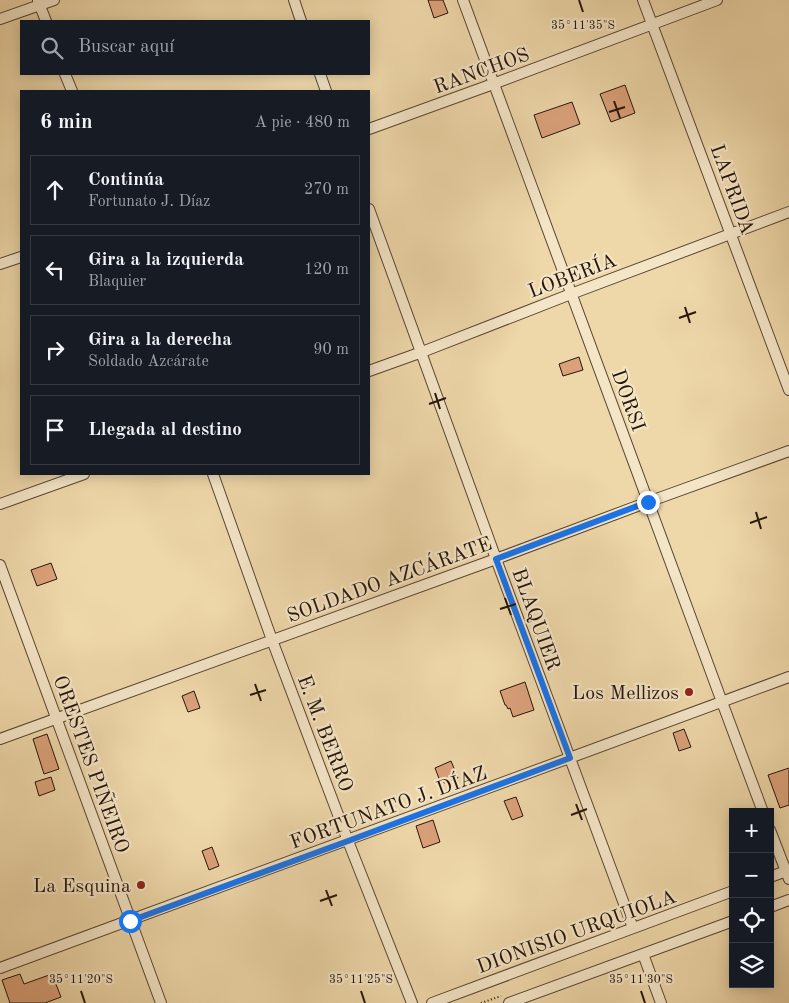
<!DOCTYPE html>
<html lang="es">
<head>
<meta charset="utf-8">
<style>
	body { margin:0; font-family:"Old Standard TT",serif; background:#20242c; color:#f1f3f6 }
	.controls { position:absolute; right:15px; bottom:15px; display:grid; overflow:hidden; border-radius:0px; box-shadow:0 2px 12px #0003 }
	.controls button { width:45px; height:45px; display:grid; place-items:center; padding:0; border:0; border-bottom:1px solid #363941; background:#171b24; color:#f1f3f6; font:25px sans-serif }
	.stop { position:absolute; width:15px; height:15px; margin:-11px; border:4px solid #1a73e8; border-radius:50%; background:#fff }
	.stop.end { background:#1a73e8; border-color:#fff; box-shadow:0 1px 5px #0008 }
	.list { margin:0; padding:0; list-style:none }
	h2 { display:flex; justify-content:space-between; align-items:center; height:65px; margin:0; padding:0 20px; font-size:21px }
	h2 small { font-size:16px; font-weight:400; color:#9ea1a6 }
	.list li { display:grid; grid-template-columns:32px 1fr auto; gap:15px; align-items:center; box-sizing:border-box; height:70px; margin:0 10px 10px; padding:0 10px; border:1px solid #363941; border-radius:0px }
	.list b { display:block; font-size:19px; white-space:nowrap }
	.list p { margin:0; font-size:16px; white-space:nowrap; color:#9ea1a6 }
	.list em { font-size:16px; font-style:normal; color:#9ea1a6 }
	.icon { flex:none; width:28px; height:28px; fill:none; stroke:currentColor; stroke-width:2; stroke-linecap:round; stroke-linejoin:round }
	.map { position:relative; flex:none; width:789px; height:1003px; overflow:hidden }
	.search { position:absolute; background:#171b24; box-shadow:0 2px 12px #0003; left:20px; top:20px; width:350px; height:55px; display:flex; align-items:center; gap:12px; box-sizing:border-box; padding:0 18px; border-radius:0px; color:#9ea1a6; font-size:19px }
	.panel { position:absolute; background:#171b24; box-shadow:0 2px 12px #0003; left:20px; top:90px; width:350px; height:385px; border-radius:0px }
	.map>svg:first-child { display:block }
	.building { fill:#dba17a; stroke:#26150b }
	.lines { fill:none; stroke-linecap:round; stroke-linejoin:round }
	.street-casing { stroke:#584632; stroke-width:12 }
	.path { stroke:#26150b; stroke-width:2; stroke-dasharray:1 2.5; stroke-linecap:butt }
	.street { stroke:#f4e5c7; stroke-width:10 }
	.route { stroke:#1a73e8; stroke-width:6 }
	.ticks { fill:none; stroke:#26150b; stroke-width:2 }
	.poi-dot { fill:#8f2418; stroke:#f4e5c7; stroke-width:2 }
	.labels { text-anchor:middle; stroke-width:4.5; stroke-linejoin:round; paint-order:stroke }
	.street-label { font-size:20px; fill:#26150b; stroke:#f4e5c7 }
	.poi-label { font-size:20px; fill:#26150b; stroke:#f4e5c7; text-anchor:end }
	.ticks-label { font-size:12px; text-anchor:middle; fill:#26150b; stroke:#f4e5c7; stroke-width:4.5; stroke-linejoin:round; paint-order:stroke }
</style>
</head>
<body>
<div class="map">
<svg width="789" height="1003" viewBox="0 0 789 1003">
	<rect width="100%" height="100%" fill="#eed7a9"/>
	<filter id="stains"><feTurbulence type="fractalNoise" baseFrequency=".004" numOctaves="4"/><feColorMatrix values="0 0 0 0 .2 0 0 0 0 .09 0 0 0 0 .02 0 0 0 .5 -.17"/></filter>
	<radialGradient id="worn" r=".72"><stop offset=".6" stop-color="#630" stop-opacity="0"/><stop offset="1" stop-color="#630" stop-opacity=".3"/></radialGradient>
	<path class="building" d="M 428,0 L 443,0 L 448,13 L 434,18 Z
		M 625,85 L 635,113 L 611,122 L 600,94 Z
		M 572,102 L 580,124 L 542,138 L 534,115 Z
		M 579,357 L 583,370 L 563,376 L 559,364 Z
		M 51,563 L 57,579 L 37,586 L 31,570 Z
		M 525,682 L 534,710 L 513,717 L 510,708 L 508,709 L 506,705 L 505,705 L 500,691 Z
		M 194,691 L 200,708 L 188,712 L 182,696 Z
		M 684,729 L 691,747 L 679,751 L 673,733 Z
		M 47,734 L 59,769 L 44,774 L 33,739 Z
		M 451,761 L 458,778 L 444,783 L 443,780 L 440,781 L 435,768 Z
		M 789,768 L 789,805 L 780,808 L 768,775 Z
		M 51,777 L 55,790 L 39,796 L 35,782 Z
		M 516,797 L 523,816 L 512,820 L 504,801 Z
		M 433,820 L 440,842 L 423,848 L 416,826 Z
		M 212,847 L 219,866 L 209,870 L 202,851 Z
		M 20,974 L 24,984 L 52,974 L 61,997 L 45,1003 L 10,1003 L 2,980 Z"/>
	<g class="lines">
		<g class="street-casing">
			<path id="street" d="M 294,0 L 301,21
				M 463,0 L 722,702 L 763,812
				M 643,0 L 789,390
				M 38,1 L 46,21
				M 0,19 L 54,0
				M 65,74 L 72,91
				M 320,74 L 326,91
				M 369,129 L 493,84 L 717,0
				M 369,209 L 496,559 L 633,928
				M 0,264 L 21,257
				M 369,371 L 422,352 L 571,294 L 789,212
				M 213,474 L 272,640 L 348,841 L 412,1003
				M 0,504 L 84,474
				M 0,565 L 161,1003
				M 0,739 L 496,559 L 648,502 L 789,451
				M 770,830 L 789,879
				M 770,877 L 789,870
				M 770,907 L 789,900
				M 643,954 L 661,1003
				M 0,968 L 789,677
				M 432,1003 L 733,891
				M 509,1003 L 733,921"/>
		</g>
		<path class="path" d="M 481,1003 L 501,996"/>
		<use href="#street" class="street"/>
	</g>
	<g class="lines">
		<path class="route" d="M 130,921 L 348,841 L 570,758 L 496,559 L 648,502"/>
	</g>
	<path class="ticks" d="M 579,0 L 583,12M 614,101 L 620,118M 609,112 L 625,107M 685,307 L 690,323M 679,318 L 696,312M 435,393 L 440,409M 429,404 L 446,398M 756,512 L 761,529M 750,523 L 767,517M 505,598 L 511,615M 500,609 L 516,604M 255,684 L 261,701M 250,695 L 266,690M 576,804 L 582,820M 571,815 L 587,809M 326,890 L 332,906M 320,901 L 337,895M 81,991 L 85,1003M 361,991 L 365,1003M 641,991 L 645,1003"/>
	<g class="poi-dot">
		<circle cx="689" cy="692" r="5"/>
		<circle cx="141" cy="885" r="5"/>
	</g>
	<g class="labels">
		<g class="street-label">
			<text transform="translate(481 70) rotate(-20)" y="7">RANCHOS</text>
			<text transform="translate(733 189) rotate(70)" y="7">LAPRIDA</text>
			<text transform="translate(572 275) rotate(-21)" y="7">LOBERÍA</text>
			<text transform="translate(629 400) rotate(70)" y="7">DORSI</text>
			<text transform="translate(389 579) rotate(-20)" y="7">SOLDADO AZCÁRATE</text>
			<text transform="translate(537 619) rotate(70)" y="7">BLAQUIER</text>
			<text transform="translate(326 733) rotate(69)" y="7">E. M. BERRO</text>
			<text transform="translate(92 764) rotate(70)" y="7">ORESTES PIÑEIRO</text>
			<text transform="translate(388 807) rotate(-20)" y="7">FORTUNATO J. DÍAZ</text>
			<text transform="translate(576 931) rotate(-20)" y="7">DIONISIO URQUIOLA</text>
		</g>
		<g class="poi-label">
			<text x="679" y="699">Los Mellizos</text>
			<text x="131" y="892">La Esquina</text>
		</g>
	</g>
	<g class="ticks-label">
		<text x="583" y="29">35°11'35"S</text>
		<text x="81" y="983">35°11'20"S</text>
		<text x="361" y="983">35°11'25"S</text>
		<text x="641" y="983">35°11'30"S</text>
	</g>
	<rect width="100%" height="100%" filter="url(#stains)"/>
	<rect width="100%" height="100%" fill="url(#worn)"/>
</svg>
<div class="controls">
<button>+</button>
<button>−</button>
<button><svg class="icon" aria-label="locate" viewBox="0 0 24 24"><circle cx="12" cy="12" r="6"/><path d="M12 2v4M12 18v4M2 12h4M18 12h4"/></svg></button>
<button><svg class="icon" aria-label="layers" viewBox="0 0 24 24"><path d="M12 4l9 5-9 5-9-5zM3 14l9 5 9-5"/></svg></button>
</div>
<div class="stop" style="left:130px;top:921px"></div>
<div class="stop end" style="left:648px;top:502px"></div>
<div class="search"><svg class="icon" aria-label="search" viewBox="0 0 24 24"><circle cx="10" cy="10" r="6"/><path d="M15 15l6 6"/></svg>Buscar aquí</div>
<section class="panel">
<h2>6 min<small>A pie · 480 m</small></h2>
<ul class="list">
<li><svg class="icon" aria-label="ahead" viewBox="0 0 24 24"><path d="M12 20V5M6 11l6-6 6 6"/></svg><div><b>Continúa</b><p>Fortunato J. Díaz</p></div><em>270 m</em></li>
<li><svg class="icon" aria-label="left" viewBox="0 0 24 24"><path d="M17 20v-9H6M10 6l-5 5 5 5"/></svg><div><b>Gira a la izquierda</b><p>Blaquier</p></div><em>120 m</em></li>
<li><svg class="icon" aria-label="right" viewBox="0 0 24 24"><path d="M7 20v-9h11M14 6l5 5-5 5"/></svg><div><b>Gira a la derecha</b><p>Soldado Azcárate</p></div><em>90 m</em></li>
<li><svg class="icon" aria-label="arrive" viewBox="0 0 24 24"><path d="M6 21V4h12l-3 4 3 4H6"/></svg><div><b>Llegada al destino</b></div></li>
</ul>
</section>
</div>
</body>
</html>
